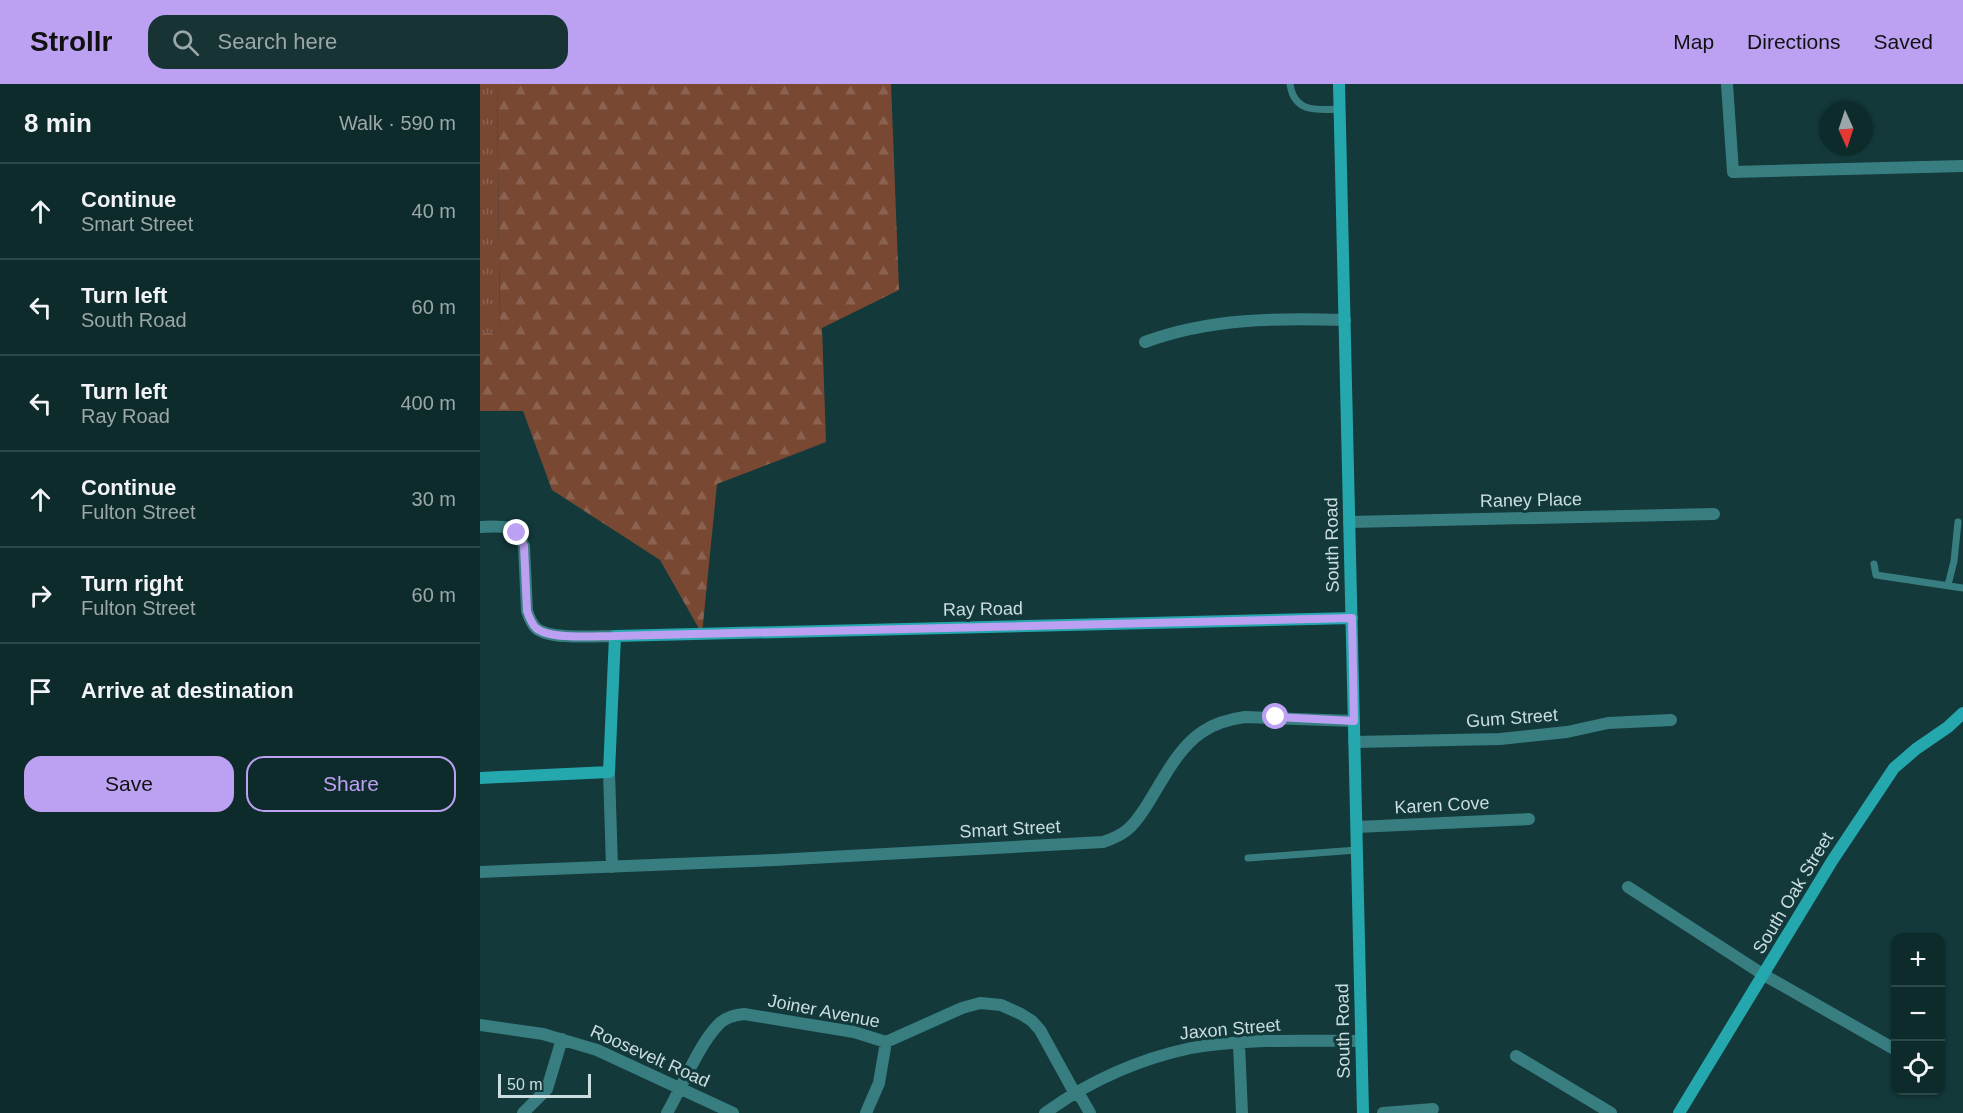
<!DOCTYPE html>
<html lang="en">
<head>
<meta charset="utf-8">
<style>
	body { margin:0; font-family:Arial,sans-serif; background:#173334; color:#f1f3f6 }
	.controls { position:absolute; right:18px; bottom:18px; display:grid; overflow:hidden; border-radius:12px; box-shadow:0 2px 4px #0004 }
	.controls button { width:54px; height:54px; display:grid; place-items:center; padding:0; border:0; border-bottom:2px solid #2e4748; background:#0e2b2c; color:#f1f3f6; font:30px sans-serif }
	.compass { position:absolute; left:1339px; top:18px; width:54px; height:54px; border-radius:50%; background:#0e2b2c; box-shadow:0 2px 4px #0004; rotate:177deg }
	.scale { position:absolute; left:18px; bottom:15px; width:93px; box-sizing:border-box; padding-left:6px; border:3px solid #cbdedf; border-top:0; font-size:16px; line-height:21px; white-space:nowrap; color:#cbdedf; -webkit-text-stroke:4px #13393b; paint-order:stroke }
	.stop { position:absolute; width:18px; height:18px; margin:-14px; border:4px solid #bca0f2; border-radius:50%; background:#fff }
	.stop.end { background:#bca0f2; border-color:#fff; box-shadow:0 2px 6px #0008 }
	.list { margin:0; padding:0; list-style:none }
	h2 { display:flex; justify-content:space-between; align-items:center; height:78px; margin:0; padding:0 24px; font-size:26px }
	h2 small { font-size:20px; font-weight:400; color:#9ba7a9 }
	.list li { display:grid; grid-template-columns:39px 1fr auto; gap:18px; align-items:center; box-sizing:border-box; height:96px; padding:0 24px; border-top:2px solid #2e4748 }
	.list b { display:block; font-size:22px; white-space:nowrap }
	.list p { margin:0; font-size:20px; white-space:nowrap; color:#9ba7a9 }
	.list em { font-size:20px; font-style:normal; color:#9ba7a9 }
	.actions { display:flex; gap:12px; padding:18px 24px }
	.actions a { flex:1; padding:14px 0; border:2px solid #bca0f2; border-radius:18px; text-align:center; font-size:21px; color:#bca0f2 }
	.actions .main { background:#bca0f2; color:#111 }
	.icon { flex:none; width:33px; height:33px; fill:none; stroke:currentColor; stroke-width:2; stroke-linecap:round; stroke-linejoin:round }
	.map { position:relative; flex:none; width:1483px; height:1029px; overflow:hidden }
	header { display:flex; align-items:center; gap:36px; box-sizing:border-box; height:84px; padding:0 30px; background:#bca0f2; color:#111 }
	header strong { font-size:28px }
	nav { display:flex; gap:33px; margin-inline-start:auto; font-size:21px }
	.search { width:420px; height:54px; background:#173334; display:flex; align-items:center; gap:15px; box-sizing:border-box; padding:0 21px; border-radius:18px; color:#9ba7a9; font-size:22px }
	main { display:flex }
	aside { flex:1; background:#0e2b2c }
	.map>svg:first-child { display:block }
	.forest { fill:url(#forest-firs) }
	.park { fill:url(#park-tufts) }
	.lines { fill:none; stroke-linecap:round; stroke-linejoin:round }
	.lane { stroke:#387e81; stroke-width:7 }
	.street { stroke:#387e81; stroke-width:12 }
	.secondary { stroke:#25a8ad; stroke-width:12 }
	.route { stroke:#bca0f2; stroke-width:8 }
	.labels { text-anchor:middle; stroke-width:6; stroke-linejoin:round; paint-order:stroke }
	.street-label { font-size:18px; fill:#cbdedf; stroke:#13393b }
</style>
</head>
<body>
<header>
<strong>Strollr</strong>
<div class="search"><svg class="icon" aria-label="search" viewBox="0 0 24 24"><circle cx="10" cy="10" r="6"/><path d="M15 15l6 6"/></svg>Search here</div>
<nav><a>Map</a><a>Directions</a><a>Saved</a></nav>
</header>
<main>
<aside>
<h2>8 min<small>Walk · 590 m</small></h2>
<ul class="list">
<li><svg class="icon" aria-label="ahead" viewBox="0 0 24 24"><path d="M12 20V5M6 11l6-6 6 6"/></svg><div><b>Continue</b><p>Smart Street</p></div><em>40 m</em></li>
<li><svg class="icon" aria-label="left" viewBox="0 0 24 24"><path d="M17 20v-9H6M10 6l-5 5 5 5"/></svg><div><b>Turn left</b><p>South Road</p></div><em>60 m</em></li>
<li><svg class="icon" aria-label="left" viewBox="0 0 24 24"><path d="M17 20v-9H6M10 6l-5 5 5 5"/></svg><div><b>Turn left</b><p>Ray Road</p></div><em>400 m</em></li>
<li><svg class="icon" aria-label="ahead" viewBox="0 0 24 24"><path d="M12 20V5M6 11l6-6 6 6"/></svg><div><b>Continue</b><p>Fulton Street</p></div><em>30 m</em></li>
<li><svg class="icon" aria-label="right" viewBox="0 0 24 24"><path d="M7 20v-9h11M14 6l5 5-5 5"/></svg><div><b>Turn right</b><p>Fulton Street</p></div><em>60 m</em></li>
<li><svg class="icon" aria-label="arrive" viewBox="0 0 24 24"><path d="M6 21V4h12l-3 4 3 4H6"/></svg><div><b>Arrive at destination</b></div></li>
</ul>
<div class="actions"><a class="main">Save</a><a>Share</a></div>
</aside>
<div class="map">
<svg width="1483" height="1029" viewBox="0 0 1483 1029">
	<defs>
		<pattern id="forest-firs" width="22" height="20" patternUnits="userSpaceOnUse" patternTransform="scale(1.5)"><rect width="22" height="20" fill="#794833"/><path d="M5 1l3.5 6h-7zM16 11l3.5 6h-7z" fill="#8b6250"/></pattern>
		<pattern id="park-tufts" width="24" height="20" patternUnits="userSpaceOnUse" patternTransform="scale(1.5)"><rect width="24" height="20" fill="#794833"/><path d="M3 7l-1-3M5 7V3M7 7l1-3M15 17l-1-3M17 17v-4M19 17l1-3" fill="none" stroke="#8b6250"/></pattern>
	</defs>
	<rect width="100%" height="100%" fill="#13393b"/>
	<path class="forest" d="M 17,0 L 411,0 L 419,206 L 342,244 L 346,358 L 237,400 L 222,550 L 180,476 L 72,406 L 43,327 L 0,327 L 0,249 L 20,248 Z"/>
	<path class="park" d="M 0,0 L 17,0 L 20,248 L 0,249 Z"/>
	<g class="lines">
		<path class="lane" d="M 810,0 C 814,29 837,26 860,25
			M 1394,480 L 1396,491 L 1483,504
			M 1468,501 L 1474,477 L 1478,438
			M 768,774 L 877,766"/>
		<path class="street" d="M 1247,0 L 1253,88 L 1483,82
			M 665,258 C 730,234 797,234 865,236
			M 869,438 L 1234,430
			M 0,443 C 21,442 35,439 44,462 L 47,527 C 49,533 51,539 56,544 C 69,556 116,552 135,552
			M 874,658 L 1020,655 L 1087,648 L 1128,639 L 1191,636
			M 129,688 L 132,783
			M 877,743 L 1049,735
			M 0,788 L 295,776 L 623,758 C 632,755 640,752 647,746 C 656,739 661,730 667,721 C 683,696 697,665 722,648 C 735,639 750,635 765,633 L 874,637
			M 1148,803 L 1284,891 L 1416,966
			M 0,941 L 63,950 L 117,966 L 253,1029
			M 759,960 L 762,1029
			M 1036,972 L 1131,1029
			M 43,1029 L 67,1005 L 82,955
			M 187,1029 C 202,1003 218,962 238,941 C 244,934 254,931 264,930 L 374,948 L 406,958 L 482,924 L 500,919 L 521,921 L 541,930 L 552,937 L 560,946 L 593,1006 L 602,1015 L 610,1029
			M 386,1029 L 399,999 L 406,958
			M 565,1029 C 608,998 659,975 711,964 C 763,954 828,957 881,957
			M 903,1029 L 953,1025"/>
		<path class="secondary" d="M 859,0 L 883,1029
			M 0,694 L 129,688 L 135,552 L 872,534
			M 1199,1029 L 1352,777 L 1414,684 L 1436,665 L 1468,643 L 1483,629"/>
	</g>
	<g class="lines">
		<path class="route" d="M 37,449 L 44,462 L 47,527 C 49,533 51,539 56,544 C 69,556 117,552 135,552 L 872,534 L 874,637 L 796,633"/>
	</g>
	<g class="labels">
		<g class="street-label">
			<text transform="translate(1051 416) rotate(-1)" y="6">Raney Place</text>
			<text transform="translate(852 461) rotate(-91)" y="6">South Road</text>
			<text transform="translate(503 525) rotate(-1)" y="6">Ray Road</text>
			<text transform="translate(1032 634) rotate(-4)" y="6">Gum Street</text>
			<text transform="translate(962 721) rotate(-3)" y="6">Karen Cove</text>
			<text transform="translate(530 745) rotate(-3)" y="6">Smart Street</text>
			<text transform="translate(1313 809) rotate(-59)" y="6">South Oak Street</text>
			<text transform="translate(344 927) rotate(11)" y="6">Joiner Avenue</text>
			<text transform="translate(750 945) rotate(-5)" y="6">Jaxon Street</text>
			<text transform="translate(863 947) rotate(-91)" y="6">South Road</text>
			<text transform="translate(170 972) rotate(24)" y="6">Roosevelt Road</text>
		</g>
	</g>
</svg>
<div class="controls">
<button>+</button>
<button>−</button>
<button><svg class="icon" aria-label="locate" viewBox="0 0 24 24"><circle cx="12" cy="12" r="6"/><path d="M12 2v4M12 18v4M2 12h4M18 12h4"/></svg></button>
</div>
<svg class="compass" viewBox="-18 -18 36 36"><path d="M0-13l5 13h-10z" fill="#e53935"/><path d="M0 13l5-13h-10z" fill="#9ba7a9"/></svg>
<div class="scale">50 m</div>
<div class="stop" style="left:796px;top:633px"></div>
<div class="stop end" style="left:37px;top:449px"></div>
</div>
</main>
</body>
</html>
